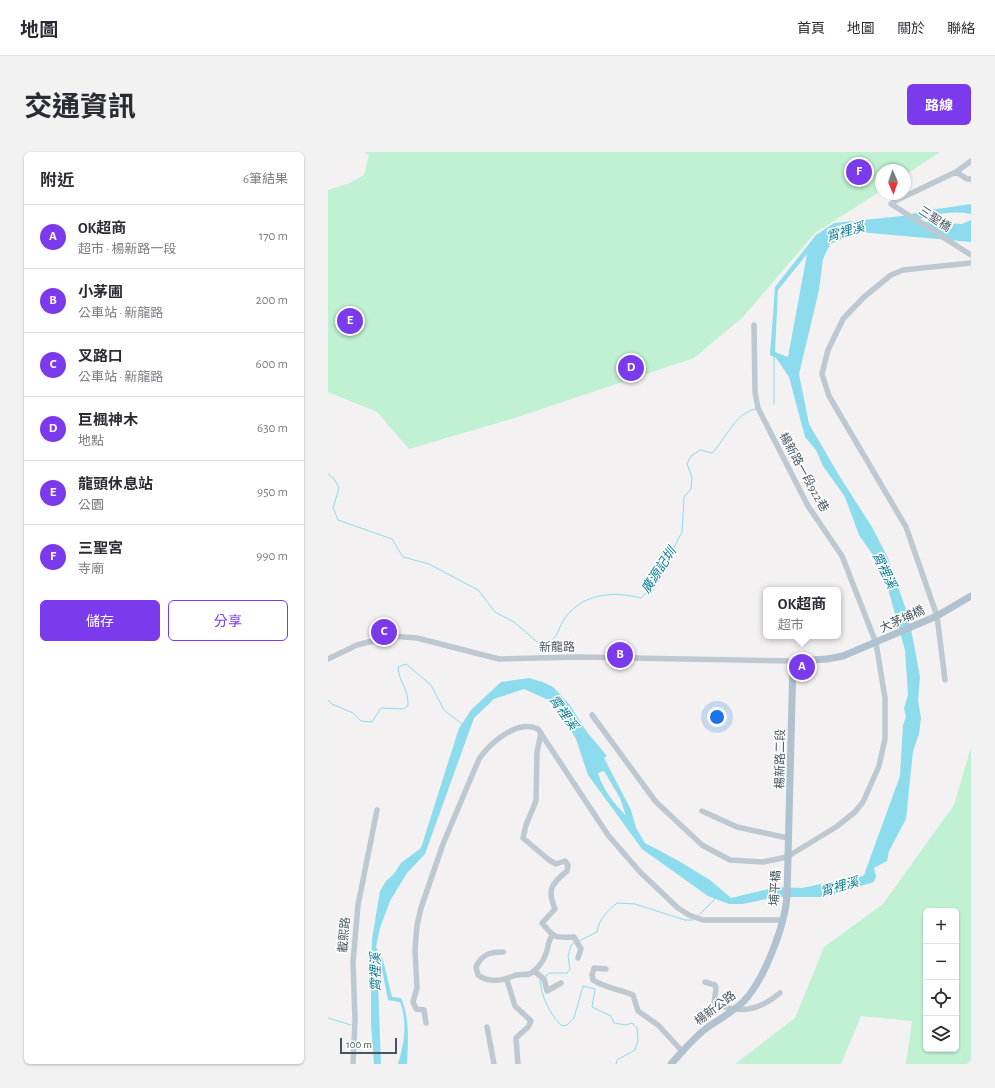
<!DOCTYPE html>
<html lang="zh-TW">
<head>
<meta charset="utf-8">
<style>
	body { margin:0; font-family:"Alegreya Sans","Noto Sans TC",sans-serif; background:#f2f2f3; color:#2b2b33 }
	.controls { position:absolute; right:12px; bottom:12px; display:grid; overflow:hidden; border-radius:6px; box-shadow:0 1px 3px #0004 }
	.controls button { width:36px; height:36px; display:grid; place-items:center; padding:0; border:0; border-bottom:1px solid #e1e1e2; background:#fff; color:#2b2b33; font:20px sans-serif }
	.compass { position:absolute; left:547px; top:12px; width:36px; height:36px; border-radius:50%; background:#fff; box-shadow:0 1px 3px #0004; rotate:178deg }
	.scale { position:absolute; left:12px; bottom:10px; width:57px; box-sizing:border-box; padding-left:4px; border:2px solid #48555f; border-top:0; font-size:11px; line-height:14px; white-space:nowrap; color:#48555f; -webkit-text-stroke:3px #fff; paint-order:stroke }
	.you { position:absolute; left:389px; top:565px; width:14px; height:14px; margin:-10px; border:3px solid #fff; border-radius:50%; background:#1a73e8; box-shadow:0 0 0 6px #1a73e833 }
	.badge { display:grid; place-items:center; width:26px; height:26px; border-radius:50%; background:#7c3aed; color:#fff; font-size:13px; font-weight:700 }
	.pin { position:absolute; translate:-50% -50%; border:2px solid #fff; box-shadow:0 1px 4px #0006 }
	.popup { position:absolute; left:435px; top:435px; width:78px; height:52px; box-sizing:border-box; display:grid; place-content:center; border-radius:6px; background:#fff; filter:drop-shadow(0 1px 3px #0005); font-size:13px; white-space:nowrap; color:#7c7c81 }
	.popup b { font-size:15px; color:#2b2b33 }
	.popup::after { content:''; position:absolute; left:50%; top:100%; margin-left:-8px; border:8px solid transparent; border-top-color:#fff }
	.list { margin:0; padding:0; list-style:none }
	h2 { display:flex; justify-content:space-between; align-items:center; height:52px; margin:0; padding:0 16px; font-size:17px }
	h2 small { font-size:13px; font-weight:400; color:#7c7c81 }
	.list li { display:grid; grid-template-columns:26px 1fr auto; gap:12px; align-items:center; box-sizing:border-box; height:64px; padding:0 16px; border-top:1px solid #e1e1e2 }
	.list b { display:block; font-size:15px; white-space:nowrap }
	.list p { margin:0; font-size:13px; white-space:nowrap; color:#7c7c81 }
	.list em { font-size:13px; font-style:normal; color:#7c7c81 }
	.actions { display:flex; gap:8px; padding:12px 16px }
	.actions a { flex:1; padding:9px 0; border:1px solid #7c3aed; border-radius:6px; text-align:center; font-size:14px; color:#7c3aed }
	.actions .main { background:#7c3aed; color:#fff }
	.icon { flex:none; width:22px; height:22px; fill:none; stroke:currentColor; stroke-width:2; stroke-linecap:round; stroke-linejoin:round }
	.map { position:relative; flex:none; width:643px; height:912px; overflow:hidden; border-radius:6px }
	header { display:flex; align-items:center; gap:24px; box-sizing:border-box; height:56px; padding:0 20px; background:#fff; border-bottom:1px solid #e1e1e2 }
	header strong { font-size:19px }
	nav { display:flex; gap:22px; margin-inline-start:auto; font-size:14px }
	.intro { display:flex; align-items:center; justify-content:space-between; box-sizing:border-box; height:96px; padding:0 24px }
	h1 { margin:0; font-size:28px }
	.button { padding:10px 18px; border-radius:6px; background:#7c3aed; color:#fff; font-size:14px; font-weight:700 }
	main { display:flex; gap:24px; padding:0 24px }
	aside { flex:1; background:#fff; border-radius:6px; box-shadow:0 1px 3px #0004 }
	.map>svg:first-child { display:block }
	.green { fill:#bff1d2; fill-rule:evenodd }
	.water { fill:#8cdcee; fill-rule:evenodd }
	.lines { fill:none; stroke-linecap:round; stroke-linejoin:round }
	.stream { stroke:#8cdcee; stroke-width:1 }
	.minor { stroke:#bec8d0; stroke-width:5.5 }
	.major { stroke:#b0c1d0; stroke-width:7 }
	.labels { text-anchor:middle; stroke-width:3; stroke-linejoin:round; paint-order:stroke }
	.street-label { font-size:12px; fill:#48555f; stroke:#fff }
	.water-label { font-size:13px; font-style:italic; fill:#0a7e99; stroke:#fff }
</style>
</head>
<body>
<header>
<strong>地圖</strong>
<nav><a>首頁</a><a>地圖</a><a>關於</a><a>聯絡</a></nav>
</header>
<div class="intro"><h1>交通資訊</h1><a class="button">路線</a></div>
<main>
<aside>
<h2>附近<small>6筆結果</small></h2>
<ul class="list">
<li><span class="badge">A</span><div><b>OK超商</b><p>超市 · 楊新路一段</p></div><em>170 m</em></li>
<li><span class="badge">B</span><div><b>小茅圃</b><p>公車站 · 新龍路</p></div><em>200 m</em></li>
<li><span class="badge">C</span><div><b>叉路口</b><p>公車站 · 新龍路</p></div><em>600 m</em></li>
<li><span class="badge">D</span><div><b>巨楓神木</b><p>地點</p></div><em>630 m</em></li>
<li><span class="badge">E</span><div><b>龍頭休息站</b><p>公園</p></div><em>950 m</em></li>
<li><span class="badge">F</span><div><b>三聖宮</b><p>寺廟</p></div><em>990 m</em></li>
</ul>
<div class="actions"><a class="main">儲存</a><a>分享</a></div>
</aside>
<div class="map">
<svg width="643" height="912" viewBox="0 0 643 912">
	<rect width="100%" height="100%" fill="#f3f1f1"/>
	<path class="green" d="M 36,0 L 612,0 L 577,23 L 577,18 L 553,18 L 553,39 L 487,81 L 415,165 L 366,206 L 190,265 L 81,297 L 49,260 L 0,240 L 0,38 L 22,31 L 36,23 L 41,3 Z
		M 643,595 L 643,912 L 578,912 L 584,869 L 533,864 L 513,912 L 407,912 L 467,866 L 496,795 L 555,752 L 626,653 ZM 598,759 L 628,759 L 628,897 L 598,897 Z"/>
	<path class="water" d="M 643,52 L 643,62 C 626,59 608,61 592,67 L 598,70 L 634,72 L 643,68 L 643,90 L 531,80 L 502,92 L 495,107 L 491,138 L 471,222 L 481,272 L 512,325 L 544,375 L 560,406 L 581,466 L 592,525 L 590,548 L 593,566 L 591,582 L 585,599 L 578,667 L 561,699 L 559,709 L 546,716 L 548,724 L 546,730 L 496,745 L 448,745 L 415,752 L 401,752 L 380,744 L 314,697 L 260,623 L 248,587 L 227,551 L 196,537 L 166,547 L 146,566 L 97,702 L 79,721 L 62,749 L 52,776 L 48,795 L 55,808 L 64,845 L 73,846 C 82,866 80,890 79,912 L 70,912 C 76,892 80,870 72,850 L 60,848 L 53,812 L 49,806 L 53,912 L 46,912 L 43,871 L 43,816 L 44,787 L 52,739 L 58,729 L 66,722 L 73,711 L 93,696 L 131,576 L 144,557 L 173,530 L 201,526 L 215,530 L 225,535 L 241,552 L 259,580 L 279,604 L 276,606 L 303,658 L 308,676 L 317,691 L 349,708 L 382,728 L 403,746 L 449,735 L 474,736 L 511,728 L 522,730 L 536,723 L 572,624 L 575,573 L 578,565 L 576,556 L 580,543 L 577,498 L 559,433 L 551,412 L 531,383 L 517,345 L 495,314 L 488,298 L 477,285 L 461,225 L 448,206 L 442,203 L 447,135 L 488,83 L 506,71 L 574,64 L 602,58 ZM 479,102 L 460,205 L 447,200 L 450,138 ZM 276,619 L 292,646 L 298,664 C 286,651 275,638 270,621 Z"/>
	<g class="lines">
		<path class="stream" d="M 446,252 L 446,205
			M 0,322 L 7,328 L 11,336 L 5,356 L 10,368 L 64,387 L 75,405 L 101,412 L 150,438 L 167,460 L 186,470 L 214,494 C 231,488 228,479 237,466 C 255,441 285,439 313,446 L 319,440 L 341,405 L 354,380 L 356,345 L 363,337 L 364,325 L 359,312 L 363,304 L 372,298 L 384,301 C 399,286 405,263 427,257
			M 0,548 L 4,552 L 25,561 L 33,569 L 44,570 L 53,556 L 75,557 L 80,554 C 81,537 71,531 70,515 L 78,512 L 103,533 L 116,558 L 134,572
			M 371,763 L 388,746
			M 251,789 L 269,780 C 271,766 279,760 289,751 L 307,752 L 357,768 L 365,768
			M 216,825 L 222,821 L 239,821 L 242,817 L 240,804 L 243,793 L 246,791
			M 212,827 C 212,841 222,864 234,874 L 239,873 L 246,866 L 255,834 L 267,837 L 264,855 L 283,864 L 286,871 L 298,873 L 304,871 L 309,876 L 310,888 L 307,898 L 289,908 L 288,912
			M 0,866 L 23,873"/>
		<path class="minor" d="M 643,9 L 628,20 L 567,49 L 563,52 L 643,103
			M 628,20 L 639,27 L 643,27
			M 0,507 L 29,493 L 64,484 L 89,486 L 171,507 L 251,505 L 465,509
			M 617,528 L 609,464 L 578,375 L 501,244 L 494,222 L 500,198 L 515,167 L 536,145 L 563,123 L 575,118 L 643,111
			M 264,563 L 328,650 L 374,693 L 402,708 L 435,710 L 459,705 L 508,675 L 527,660 L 535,650 L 551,614 L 557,587 L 557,546 L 548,491 L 514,404 L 480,354 L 430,256 L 427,240 L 426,173
			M 213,581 L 209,600 L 208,649 L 198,673 L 195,686 L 221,708 L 228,712 L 237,709 L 240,713 L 239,719 C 223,732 219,738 227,757 L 214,771 C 226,786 227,786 246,785 L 253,797 L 250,806
			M 374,659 L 409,675 L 460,686
			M 175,800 C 162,800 154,802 148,815 L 150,823 C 163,832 176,828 188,823 C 192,822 197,823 201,822 C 207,820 215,810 217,804 C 221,797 219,790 224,784
			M 278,817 L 266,816 L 264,823 L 265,828 C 275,835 293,838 305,843 L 310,859 L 330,873 L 355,900
			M 206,819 L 216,827 L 219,839 L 233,831
			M 179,828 L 187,854 L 203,869 L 200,875 L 188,886 L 190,912
			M 377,830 L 387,833 L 388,836 L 386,852 C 413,861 429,860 452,841
			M 98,871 L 96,858 L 88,857 L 85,850 L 89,836 L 87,798 L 89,773 L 93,756 L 115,692 L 151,607 C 162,591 189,567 210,577 L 280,683 L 312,720 L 350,756 L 361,763 L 375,768 L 455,768
			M 159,875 L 166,912
			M 25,912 L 27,868 L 25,810 L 30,753 L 49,658"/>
		<path class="major" d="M 343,912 C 355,899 366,885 380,875 C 392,867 404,860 415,850 C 436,829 457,773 459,744 L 465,509 L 499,507 L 515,504 L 609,464 L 643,444"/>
	</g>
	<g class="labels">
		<g class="street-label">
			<text transform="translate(607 67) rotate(33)" y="4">三聖橋</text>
			<text transform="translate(476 320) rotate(61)" y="4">楊新路一段922巷</text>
			<text transform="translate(574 467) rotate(-24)" y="4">大茅埔橋</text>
			<text transform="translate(229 495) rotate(-1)" y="4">新龍路</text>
			<text transform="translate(452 607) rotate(-89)" y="4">楊新路二段</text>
			<text transform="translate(447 736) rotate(-87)" y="4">埔平橋</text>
			<text transform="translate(16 783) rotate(-85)" y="4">載熙路</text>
			<text transform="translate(387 856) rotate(-37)" y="4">楊新公路</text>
		</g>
		<g class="water-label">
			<text transform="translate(517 79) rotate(-16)" y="5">霄裡溪</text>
			<text transform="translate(330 418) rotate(-57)" y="5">廣源記圳</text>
			<text transform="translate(557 418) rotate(64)" y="5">霄裡溪</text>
			<text transform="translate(236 560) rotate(54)" y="5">霄裡溪</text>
			<text transform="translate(511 734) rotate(-16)" y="5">霄裡溪</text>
			<text transform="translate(47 820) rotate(-91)" y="5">霄裡溪</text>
		</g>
	</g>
</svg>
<div class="controls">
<button>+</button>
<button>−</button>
<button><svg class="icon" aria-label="locate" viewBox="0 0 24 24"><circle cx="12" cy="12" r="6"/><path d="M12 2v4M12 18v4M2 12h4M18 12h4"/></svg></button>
<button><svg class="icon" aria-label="layers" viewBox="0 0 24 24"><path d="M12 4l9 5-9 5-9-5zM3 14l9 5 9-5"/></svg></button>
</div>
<svg class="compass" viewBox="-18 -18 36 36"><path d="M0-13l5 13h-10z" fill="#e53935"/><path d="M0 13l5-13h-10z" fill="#7c7c81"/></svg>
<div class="scale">100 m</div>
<div class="you"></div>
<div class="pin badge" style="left:474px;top:515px">A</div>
<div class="popup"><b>OK超商</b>超市</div>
<div class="pin badge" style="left:292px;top:503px">B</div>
<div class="pin badge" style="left:56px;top:480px">C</div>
<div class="pin badge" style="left:303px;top:216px">D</div>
<div class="pin badge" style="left:22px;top:169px">E</div>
<div class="pin badge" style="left:531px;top:20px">F</div>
</div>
</main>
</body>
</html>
